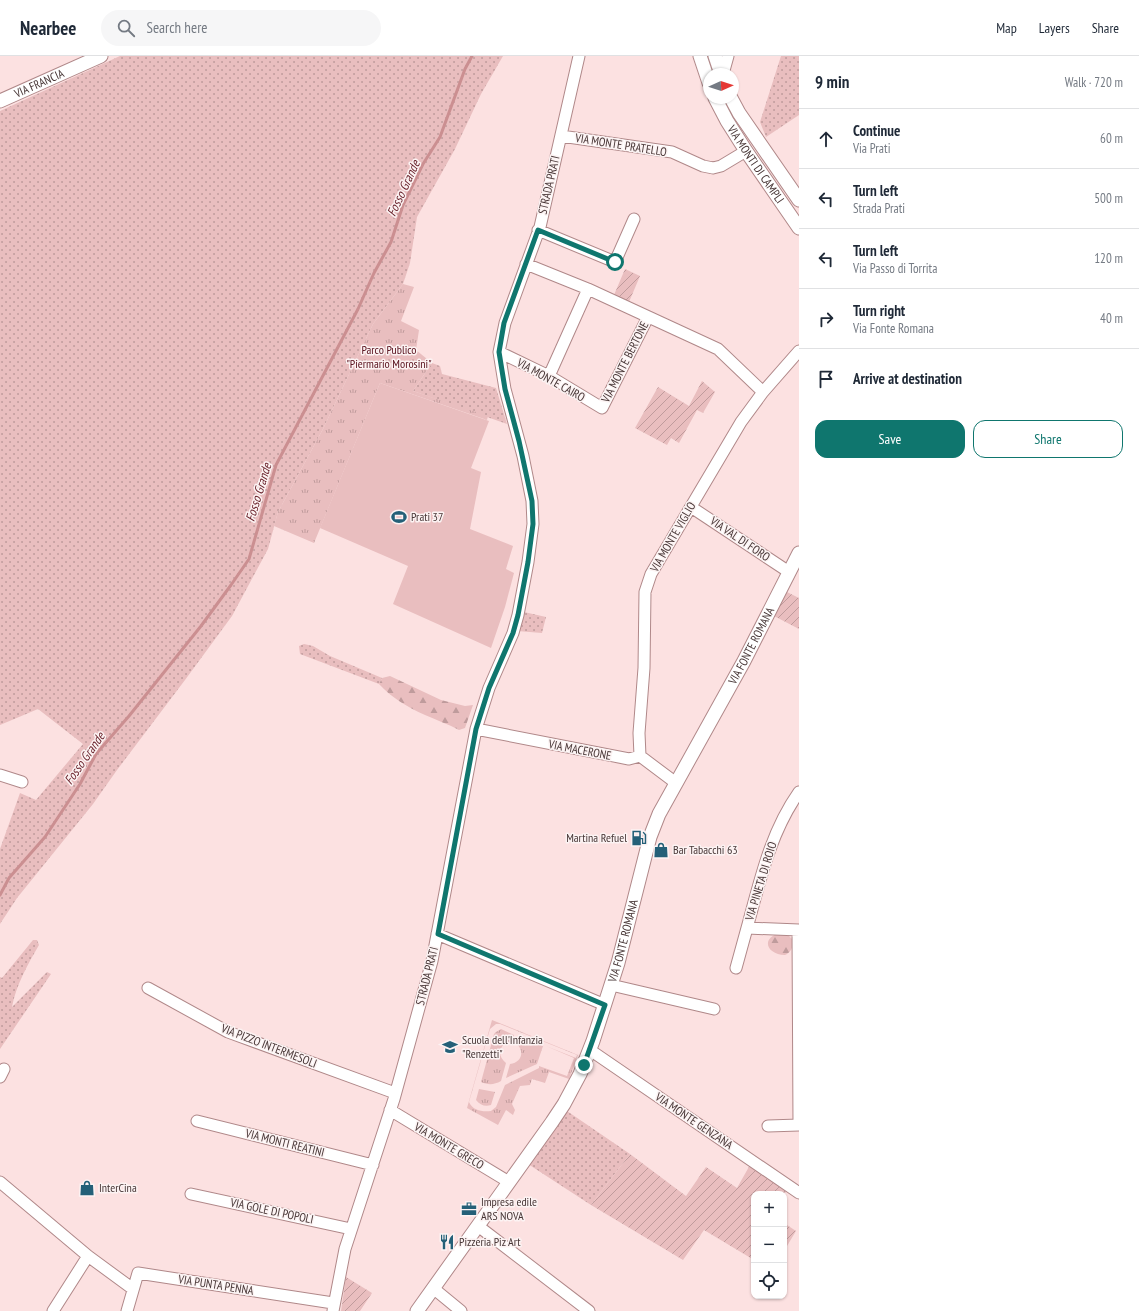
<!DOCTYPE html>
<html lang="en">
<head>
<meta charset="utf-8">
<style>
	body { margin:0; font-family:"PT Sans Narrow",sans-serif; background:#f6f6f7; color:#1f2937 }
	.controls { position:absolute; right:12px; bottom:12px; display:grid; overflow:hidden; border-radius:8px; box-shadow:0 1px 3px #0004 }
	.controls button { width:36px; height:36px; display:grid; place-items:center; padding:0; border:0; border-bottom:1px solid #e0e1e3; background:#fff; color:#1f2937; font:20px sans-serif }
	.compass { position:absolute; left:703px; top:12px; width:36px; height:36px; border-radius:50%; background:#fff; box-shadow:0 1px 3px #0004; rotate:87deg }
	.stop { position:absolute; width:12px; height:12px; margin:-9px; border:3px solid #0f766e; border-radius:50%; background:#fff }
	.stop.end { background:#0f766e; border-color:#fff; box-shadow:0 1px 4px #0008 }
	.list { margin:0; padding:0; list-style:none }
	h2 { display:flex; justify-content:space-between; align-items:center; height:52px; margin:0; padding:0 16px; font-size:17px }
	h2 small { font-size:13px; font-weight:400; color:#747a83 }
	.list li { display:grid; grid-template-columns:26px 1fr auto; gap:12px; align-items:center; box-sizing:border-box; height:60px; padding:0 16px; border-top:1px solid #e0e1e3 }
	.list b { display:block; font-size:15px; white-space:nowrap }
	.list p { margin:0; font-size:13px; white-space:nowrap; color:#747a83 }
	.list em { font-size:13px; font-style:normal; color:#747a83 }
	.actions { display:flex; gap:8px; padding:12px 16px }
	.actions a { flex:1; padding:9px 0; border:1px solid #0f766e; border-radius:12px; text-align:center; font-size:14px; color:#0f766e }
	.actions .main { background:#0f766e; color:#fff }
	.icon { flex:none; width:22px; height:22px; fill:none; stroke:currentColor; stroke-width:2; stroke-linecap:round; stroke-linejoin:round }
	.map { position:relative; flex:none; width:799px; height:1255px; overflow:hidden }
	header { display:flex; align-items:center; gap:24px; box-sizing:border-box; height:56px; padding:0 20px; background:#fff; border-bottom:1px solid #e0e1e3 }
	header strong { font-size:19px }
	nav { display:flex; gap:22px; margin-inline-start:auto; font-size:14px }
	.search { width:280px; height:36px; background:#f6f6f7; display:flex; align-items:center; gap:10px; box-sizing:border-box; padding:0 14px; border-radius:22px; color:#747a83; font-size:15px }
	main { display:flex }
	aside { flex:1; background:#fff }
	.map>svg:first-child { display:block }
	.grass { fill:url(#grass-dots) }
	.forest { fill:url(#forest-firs) }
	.park { fill:url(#park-tufts); fill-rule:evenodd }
	.garden { fill:url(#garden-furrows) }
	.pitch { fill:#e9bebf }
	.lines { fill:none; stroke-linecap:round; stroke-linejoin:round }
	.stream { stroke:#cb8f91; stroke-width:3 }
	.minor-casing { stroke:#b08889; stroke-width:13 }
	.tertiary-casing { stroke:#b08889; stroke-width:15 }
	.minor { stroke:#fff; stroke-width:11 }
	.tertiary { stroke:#fff; stroke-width:13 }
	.route { stroke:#0f766e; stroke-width:5 }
	.labels { text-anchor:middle; stroke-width:3; stroke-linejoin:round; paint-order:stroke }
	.street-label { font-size:12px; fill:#473636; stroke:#fcf3f3 }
	.park-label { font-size:12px; fill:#570e1a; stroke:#fcf3f3 }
	.poi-label { font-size:12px; fill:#473636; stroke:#fcf3f3; text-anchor:start }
	.water-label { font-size:13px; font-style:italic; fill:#671f28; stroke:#fcf3f3 }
</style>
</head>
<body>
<header>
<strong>Nearbee</strong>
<div class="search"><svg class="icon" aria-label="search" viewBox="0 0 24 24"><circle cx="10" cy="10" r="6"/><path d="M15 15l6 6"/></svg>Search here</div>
<nav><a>Map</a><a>Layers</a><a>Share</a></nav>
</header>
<main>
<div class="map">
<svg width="799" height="1255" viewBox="0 0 799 1255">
	<defs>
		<pattern id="grass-dots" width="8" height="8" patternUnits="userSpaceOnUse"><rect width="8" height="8" fill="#e9bebf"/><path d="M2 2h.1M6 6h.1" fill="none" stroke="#bf9b9c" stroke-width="1.8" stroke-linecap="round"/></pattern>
		<pattern id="forest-firs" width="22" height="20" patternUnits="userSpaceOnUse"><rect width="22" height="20" fill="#e9bebf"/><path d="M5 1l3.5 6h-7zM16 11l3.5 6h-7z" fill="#bf9b9c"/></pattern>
		<pattern id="park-tufts" width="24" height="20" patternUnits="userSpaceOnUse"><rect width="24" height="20" fill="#e9bebf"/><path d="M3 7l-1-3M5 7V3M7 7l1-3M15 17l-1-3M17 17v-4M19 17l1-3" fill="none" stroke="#bf9b9c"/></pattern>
		<pattern id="garden-furrows" width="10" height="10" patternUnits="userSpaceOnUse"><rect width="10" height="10" fill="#e9bebf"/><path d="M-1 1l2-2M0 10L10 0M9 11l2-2" fill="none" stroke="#bf9b9c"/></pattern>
	</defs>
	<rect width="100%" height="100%" fill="#fce1e1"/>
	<path class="grass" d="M 120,0 L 503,0 L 481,38 L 455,93 L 417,161 L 410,207 L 403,228 L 373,268 L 323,373 L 278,456 L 268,493 L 232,560 L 185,624 L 117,714 L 93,748 L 17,842 L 0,868 L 0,793 L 20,737 L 36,744 L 83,688 L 38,653 L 0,669 L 0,55 Z
		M 781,0 L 799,0 L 799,59 L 766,81 L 760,66 Z
		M 432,307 L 440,310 L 442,318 L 496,332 L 507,368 L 413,335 Z
		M 524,556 L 546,561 L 542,577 L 517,575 Z
		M 304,588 L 313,590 L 330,600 L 382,622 L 379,628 L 300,598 L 299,590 Z
		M 33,884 L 37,884 L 39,889 C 28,908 16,929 12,951 L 47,916 L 51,918 L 0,993 L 0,921 L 2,922 Z
		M 567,1055 L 630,1098 L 591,1149 L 528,1108 Z"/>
	<path class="forest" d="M 390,620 L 441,644 L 465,650 L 473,649 L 465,672 L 459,674 C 448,668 436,664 425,659 C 407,651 392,642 379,628 L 382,622 Z
		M 780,877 L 788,879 L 792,883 C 794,891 791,896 785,899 C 767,899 760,882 780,877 Z"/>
	<path class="park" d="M 403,228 L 414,231 L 401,265 L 419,274 L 416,294 L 432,307 L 413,335 L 488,360 L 487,364 L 380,327 L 314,487 L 274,470 L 278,456 L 323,373 L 373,268 Z
		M 492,964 L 578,999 L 569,1023 L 549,1016 L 545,1027 L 532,1023 L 530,1029 L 520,1030 L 512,1048 L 515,1054 L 513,1059 L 506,1054 L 498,1069 L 467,1052 ZM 496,968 L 500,968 L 577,999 L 576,1002 L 546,990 L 574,1002 L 567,1020 L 539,1010 L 539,1012 L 505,1029 L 496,1051 L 491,1055 C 483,1056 473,1055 469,1046 L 490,973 Z
		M 501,973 L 514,979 L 512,986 L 504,988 C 498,995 499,1001 506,1007 L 501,1025 C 494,1029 488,1029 481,1026 L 494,978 L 496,976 Z
		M 519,980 L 543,990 L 537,1008 L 506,1022 L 510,1008 C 522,1006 525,995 516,987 Z
		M 479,1033 L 495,1036 L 491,1049 C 485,1051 480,1049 476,1044 Z"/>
	<path class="garden" d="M 625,213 L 640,220 L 629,246 L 614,239 Z
		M 702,325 L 715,336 L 703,357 L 697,354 L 679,387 L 671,382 L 667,389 L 635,372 L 658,331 L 689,350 Z
		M 787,536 L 799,542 L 799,573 L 774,560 Z
		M 630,1098 L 686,1140 L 706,1111 L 737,1132 L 750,1109 L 787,1134 L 784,1139 L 784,1138 L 754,1138 L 754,1204 L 704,1174 L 683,1204 L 591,1149 Z
		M 784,1167 L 796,1175 L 784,1195 Z
		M 346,1221 L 372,1237 L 360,1255 L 341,1255 Z"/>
	<path class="pitch" d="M 380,327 L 489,365 L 471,412 L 481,416 L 470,473 L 513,490 L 506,513 L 514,517 L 505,551 L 491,592 L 393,548 L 408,510 L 320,472 Z"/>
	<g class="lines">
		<path class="stream" d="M 0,839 L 9,822 L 45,781 L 80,728 L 96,698 L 129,660 L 201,570 L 231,529 L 249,503 L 276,409 L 358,253 L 374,217 L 391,186 L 403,149 L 423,108 L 440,81 L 465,13 L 472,0"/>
		<g class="minor-casing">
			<path id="minor" d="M 723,18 L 728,0
				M 561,80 L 672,96 L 703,110 L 713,112 L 721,110 L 746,95
				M 538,174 L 615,206 L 634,163
				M 526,208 L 588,233 L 718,293 L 763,336
				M 499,296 L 549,320 L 602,352 L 648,261
				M 549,320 L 588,233
				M 691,451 L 789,516
				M 476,673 L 629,703 L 640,700
				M 640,700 L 639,677 L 644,612 L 645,536 L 651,518 L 741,366 L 763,336 L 799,295
				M 640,700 L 676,727
				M 0,719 L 22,726
				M 799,736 C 770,777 760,825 747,872 L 799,874
				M 437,878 L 605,949
				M 736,912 L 747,872
				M 611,929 L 714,953
				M 148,932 L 228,976 L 395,1037
				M 590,994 L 799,1137
				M 0,1021 L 4,1013
				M 390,1054 L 509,1126
				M 197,1065 L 373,1109
				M 768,1070 L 799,1069 L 798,874
				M 0,1126 L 88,1200 L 133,1233
				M 191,1138 L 351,1173
				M 478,1170 L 589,1255
				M 433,1232 L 461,1255
				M 53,1255 L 88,1200
				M 127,1255 L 138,1217 L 333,1247
				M 333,1255 L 345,1193 L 394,1043 L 432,905 L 476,673 L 489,632 L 513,577 L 518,559 L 528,506 L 533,468 L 532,445 L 523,400 L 505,333 L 499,296 L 505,267 L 540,171 L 579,0"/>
		</g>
		<g class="tertiary-casing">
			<g id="tertiary">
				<path d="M 700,0 L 709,27"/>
				<path d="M 715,0 L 721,18"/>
				<path id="s1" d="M 715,42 L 727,65 L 746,95 L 799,172"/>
				<path d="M 731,42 L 739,57 L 799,144"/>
				<path id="s2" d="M 0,45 L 101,0"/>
				<path id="s3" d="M 417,1255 L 552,1066 L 564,1048 L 580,1018 L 593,985 L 618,907 L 650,781 L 659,758 L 744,605 L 799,497"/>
			</g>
		</g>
		<use href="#minor" class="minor"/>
		<use href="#tertiary" class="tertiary"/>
	</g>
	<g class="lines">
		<path class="route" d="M 584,1009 L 605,949 L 438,878 L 476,673 L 489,632 L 513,577 L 518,559 L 528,506 L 533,468 L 532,445 L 519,385 L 505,333 L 499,296 L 504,267 L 538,174 L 615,206"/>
	</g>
	<defs>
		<g id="stadium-bare" transform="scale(1.2)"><path d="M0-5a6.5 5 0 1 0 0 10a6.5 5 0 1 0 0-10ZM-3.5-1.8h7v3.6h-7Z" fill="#246078" stroke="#fcf3f3" stroke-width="2.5" paint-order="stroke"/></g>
		<g id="fuel-bare" transform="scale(1.2)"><path d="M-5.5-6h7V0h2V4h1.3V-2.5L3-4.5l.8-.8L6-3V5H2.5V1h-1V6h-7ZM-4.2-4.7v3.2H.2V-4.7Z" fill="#246078" stroke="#fcf3f3" stroke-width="2.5" paint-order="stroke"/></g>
		<g id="shop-bare" transform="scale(1.2)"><path d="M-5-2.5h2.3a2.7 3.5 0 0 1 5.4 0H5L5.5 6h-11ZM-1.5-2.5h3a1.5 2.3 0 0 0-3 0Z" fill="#246078" stroke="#fcf3f3" stroke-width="2.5" paint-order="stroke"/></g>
		<g id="school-bare" transform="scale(1.2)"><path d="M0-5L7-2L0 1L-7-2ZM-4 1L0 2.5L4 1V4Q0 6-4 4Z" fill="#246078" stroke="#fcf3f3" stroke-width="2.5" paint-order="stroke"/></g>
		<g id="office-bare" transform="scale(1.2)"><path d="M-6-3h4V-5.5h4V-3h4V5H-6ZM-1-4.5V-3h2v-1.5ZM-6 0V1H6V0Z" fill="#246078" stroke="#fcf3f3" stroke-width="2.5" paint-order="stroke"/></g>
		<g id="restaurant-bare" transform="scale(1.2)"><path d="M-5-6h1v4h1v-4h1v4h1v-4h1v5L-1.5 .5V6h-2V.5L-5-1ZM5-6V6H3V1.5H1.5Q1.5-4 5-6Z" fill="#246078" stroke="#fcf3f3" stroke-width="2.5" paint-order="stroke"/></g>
	</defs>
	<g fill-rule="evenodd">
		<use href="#stadium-bare" x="399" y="461"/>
		<use href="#fuel-bare" x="639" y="782"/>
		<use href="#shop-bare" x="661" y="794"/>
		<use href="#school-bare" x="450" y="991"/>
		<use href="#shop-bare" x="87" y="1132"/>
		<use href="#office-bare" x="469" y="1153"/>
		<use href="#restaurant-bare" x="447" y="1186"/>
	</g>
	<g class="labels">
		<g class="street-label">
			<text dy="4" stroke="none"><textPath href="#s2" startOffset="43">VIA FRANCIA</textPath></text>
			<text transform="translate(621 89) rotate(9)" y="4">VIA MONTE PRATELLO</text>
			<text dy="4" stroke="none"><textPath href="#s1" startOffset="78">VIA MONTI DI CAMPLI</textPath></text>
			<text transform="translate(549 129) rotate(-77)" y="4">STRADA PRATI</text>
			<text transform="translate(625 306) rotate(-63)" y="4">VIA MONTE BERTONE</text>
			<text transform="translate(551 324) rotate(29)" y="4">VIA MONTE CAIRO</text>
			<text transform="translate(673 481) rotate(-60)" y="4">VIA MONTE VIGLIO</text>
			<text transform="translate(740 483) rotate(34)" y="4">VIA VAL DI FORO</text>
			<text dy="4" stroke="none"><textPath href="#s3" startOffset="752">VIA FONTE ROMANA</textPath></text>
			<text transform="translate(580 694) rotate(11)" y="4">VIA MACERONE</text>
			<text transform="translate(761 825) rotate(-73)" y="4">VIA PINETA DI ROIO</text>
			<text dy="4" stroke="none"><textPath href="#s3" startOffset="428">VIA FONTE ROMANA</textPath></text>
			<text transform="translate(427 920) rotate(-76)" y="4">STRADA PRATI</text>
			<text transform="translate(269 990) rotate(21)" y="4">VIA PIZZO INTERMESOLI</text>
			<text transform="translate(694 1065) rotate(34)" y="4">VIA MONTE GENZANA</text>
			<text transform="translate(285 1087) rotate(14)" y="4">VIA MONTI REATINI</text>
			<text transform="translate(449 1090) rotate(31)" y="4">VIA MONTE GRECO</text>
			<text transform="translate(272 1155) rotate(12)" y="4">VIA GOLE DI POPOLI</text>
			<text transform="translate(216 1229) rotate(9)" y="4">VIA PUNTA PENNA</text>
		</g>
		<g class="park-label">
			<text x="389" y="298">Parco Publico<tspan x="389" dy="14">"Piermario Morosini"</tspan></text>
		</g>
		<g class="poi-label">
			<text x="411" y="465">Prati 37</text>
			<text x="627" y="786" text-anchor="end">Martina Refuel</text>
			<text x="673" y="798">Bar Tabacchi 63</text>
			<text x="462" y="988">Scuola dell'Infanzia<tspan x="462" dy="14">"Renzetti"</tspan></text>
			<text x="99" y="1136">InterCina</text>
			<text x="481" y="1150">Impresa edile<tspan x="481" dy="14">ARS NOVA</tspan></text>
			<text x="459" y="1190">Pizzeria Piz Art</text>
		</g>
		<g class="water-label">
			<text transform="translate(403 132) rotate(-65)" y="5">Fosso Grande</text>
			<text transform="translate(258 436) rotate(-73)" y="5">Fosso Grande</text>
			<text transform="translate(84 702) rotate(-55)" y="5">Fosso Grande</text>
		</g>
	</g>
</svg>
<div class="controls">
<button>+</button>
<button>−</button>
<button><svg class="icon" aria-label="locate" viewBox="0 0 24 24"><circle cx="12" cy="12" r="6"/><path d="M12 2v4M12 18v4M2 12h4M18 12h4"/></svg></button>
</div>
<svg class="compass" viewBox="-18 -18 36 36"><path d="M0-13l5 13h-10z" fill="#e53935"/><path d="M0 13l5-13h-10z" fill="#747a83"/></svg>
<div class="stop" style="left:615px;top:206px"></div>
<div class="stop end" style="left:584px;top:1009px"></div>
</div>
<aside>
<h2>9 min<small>Walk · 720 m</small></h2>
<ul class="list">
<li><svg class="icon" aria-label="ahead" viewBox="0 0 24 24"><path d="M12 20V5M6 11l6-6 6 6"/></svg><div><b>Continue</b><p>Via Prati</p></div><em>60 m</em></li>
<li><svg class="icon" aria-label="left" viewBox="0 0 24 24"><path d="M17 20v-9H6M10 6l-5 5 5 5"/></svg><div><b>Turn left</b><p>Strada Prati</p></div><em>500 m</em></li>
<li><svg class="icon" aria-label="left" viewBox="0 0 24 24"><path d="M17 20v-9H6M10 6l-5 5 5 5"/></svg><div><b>Turn left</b><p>Via Passo di Torrita</p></div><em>120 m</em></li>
<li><svg class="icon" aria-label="right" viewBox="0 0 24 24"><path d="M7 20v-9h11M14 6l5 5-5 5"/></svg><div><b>Turn right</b><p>Via Fonte Romana</p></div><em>40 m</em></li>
<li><svg class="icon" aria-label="arrive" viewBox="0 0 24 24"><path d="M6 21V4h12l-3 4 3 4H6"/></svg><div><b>Arrive at destination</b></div></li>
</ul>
<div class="actions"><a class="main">Save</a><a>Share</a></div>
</aside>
</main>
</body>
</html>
